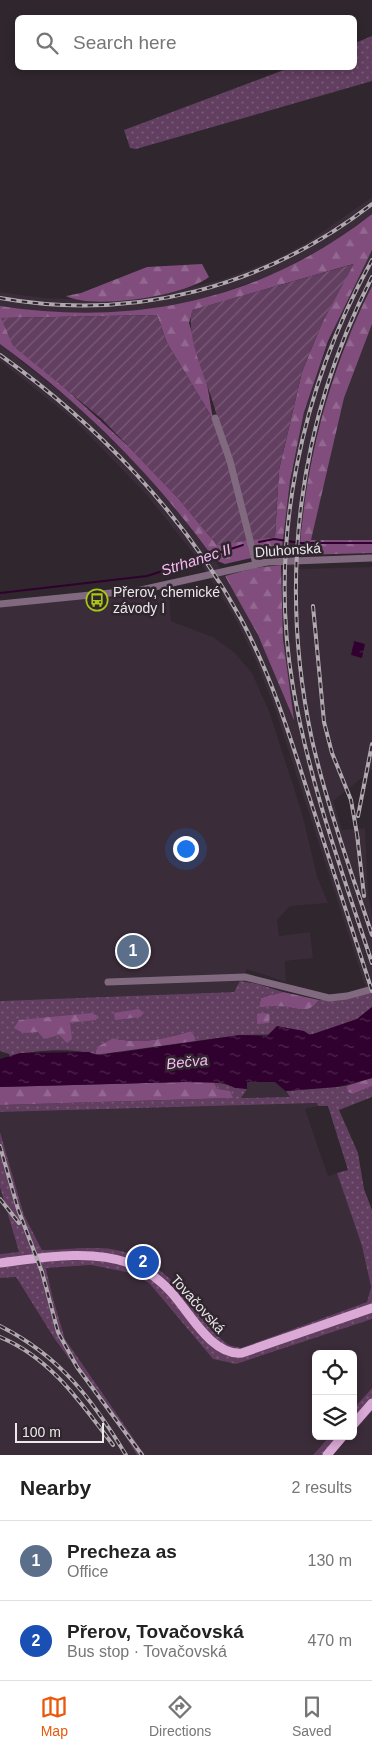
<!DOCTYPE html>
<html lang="en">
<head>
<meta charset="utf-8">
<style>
	body { margin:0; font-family:Arial,sans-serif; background:#f2f2f2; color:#222 }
	.controls { position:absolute; right:15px; bottom:15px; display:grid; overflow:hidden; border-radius:8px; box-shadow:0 2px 8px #0003 }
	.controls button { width:45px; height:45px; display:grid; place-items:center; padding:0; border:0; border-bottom:1px solid #e0e0e0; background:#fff; color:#222; font:25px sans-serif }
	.scale { position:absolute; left:15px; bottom:12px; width:89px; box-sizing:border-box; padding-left:5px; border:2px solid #eee8ed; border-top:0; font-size:14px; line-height:18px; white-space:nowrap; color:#eee8ed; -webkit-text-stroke:4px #2f262e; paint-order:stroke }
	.you { position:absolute; left:185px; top:848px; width:18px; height:18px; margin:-12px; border:4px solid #fff; border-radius:50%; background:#1a73e8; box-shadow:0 0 0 8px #1a73e833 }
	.badge { display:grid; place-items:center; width:32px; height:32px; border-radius:50%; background:#ea580c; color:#fff; font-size:16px; font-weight:700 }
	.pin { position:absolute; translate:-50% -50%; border:2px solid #fff; box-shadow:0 1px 5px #0006 }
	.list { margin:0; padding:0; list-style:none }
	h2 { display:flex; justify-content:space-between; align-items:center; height:65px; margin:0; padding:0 20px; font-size:21px }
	h2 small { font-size:16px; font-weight:400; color:#767676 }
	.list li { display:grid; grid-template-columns:32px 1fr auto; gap:15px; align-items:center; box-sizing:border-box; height:80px; padding:0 20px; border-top:1px solid #e0e0e0 }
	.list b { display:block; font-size:19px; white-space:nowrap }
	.list p { margin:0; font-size:16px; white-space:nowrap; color:#767676 }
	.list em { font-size:16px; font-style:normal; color:#767676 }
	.icon { flex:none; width:28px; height:28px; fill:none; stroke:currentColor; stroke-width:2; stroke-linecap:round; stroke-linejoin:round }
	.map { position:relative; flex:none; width:372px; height:1455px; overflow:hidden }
	.search { position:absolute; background:#fff; box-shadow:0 2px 8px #0003; left:15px; right:15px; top:15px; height:55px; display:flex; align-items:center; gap:12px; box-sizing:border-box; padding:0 18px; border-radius:8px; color:#767676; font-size:19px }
	.sheet { height:225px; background:#fff }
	nav { display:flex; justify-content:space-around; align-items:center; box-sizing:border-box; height:70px; border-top:1px solid #e0e0e0; background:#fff; font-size:14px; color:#767676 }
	nav a { display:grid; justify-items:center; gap:2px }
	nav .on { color:#ea580c }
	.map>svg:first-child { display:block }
	.built { fill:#3a2c39 }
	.grass { fill:url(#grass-dots) }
	.forest { fill:url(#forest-firs) }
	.garden { fill:url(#garden-furrows) }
	.water { fill:url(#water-ripples) }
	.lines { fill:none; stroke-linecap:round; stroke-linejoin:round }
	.stream { stroke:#30012f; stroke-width:2 }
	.minor { stroke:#816a7f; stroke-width:7 }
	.major { stroke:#daa9d6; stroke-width:9 }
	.rail-casing { stroke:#b0a9af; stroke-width:4 }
	.rail { stroke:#2f262e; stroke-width:2; stroke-dasharray:5.5; stroke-linecap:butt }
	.labels { text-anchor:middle; stroke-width:5; stroke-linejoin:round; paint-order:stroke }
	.street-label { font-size:14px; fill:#eee8ed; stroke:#2f262e }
	.poi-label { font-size:14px; fill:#eee8ed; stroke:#2f262e; text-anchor:start }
	.water-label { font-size:15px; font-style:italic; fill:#fabcf5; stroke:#2f262e }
</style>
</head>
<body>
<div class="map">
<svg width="372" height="1455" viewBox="0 0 372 1455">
	<defs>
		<pattern id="grass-dots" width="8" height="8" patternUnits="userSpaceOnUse" patternTransform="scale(1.25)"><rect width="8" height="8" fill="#623f60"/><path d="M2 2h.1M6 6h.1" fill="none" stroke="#795b77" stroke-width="1.8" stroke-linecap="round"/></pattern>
		<pattern id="forest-firs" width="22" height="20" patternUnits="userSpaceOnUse" patternTransform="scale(1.25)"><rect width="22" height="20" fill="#804d7d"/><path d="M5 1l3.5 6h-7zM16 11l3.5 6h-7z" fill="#926790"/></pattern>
		<pattern id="garden-furrows" width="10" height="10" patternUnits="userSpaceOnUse" patternTransform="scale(1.25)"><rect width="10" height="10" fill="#623f60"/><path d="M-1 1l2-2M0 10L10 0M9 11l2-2" fill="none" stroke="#795b77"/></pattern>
		<pattern id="water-ripples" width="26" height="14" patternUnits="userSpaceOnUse" patternTransform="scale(1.25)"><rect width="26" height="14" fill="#30012f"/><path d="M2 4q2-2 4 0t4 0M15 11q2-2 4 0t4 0" fill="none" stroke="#4e264d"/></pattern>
	</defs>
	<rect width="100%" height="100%" fill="#2f262e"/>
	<path class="built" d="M 372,197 L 372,214 L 330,244 L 274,274 L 205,299 L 147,310 L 108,314 L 41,312 L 0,306 L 0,292 L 43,298 L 107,300 L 163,294 L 221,280 L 274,260 L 308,242 Z
		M 372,250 L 372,286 L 343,349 L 331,382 L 313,450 L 302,519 L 299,555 L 300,569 L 372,567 L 372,770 L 333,801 L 342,830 L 365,828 L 368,893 L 372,915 L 372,1007 L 275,709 L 256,661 L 236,620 L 198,559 L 146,494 L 74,420 L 0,361 L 0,344 L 83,410 L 121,447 L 173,505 L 215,560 L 247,614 L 268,656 L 293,717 L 285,661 L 281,600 L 283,535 L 290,481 L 304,412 L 315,377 L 344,304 Z
		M 372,324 L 372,540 L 310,541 L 344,398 Z
		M 169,593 L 171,621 L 213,637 L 234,652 L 252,673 L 269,711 L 302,813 L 317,876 L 328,903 L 290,906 L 277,920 L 279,936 L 310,932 L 313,958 L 285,961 L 286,982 L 247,969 L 234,992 L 0,1001 L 0,606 L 66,599 L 158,597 Z
		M 247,1082 L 275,1082 L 291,1097 L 240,1098 L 247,1089 Z
		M 318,1103 L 318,1106 L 305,1109 L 328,1176 L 337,1173 L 362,1246 L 371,1287 L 367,1302 L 241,1348 L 229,1345 L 221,1339 L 182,1289 L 159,1269 L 136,1256 L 111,1249 L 42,1250 L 24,1215 L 0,1132 L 0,1112 Z
		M 0,1187 L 1,1188 L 19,1252 L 0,1254 Z
		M 91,1265 L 129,1272 L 149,1283 L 213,1359 L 236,1364 L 372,1319 L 372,1388 L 353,1409 L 353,1354 L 316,1354 L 316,1436 L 330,1436 L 313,1455 L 145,1455 L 65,1339 L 52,1295 L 46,1268 Z
		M 16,1277 L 54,1338 L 124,1434 L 137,1455 L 0,1455 L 0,1278 Z
		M 372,1411 L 372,1455 L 333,1455 L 349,1436 L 353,1436 L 353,1432 Z"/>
	<path class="grass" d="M 372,36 L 372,81 L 136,149 L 130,148 L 124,130 L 289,68 L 354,68 L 355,43 Z
		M 240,981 L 258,984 L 283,992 L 261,998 L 259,1007 C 268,1007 279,1006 288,1007 C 303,1010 309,1013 319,1000 L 340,1000 L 372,992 L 372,1007 L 357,1019 L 318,1034 L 240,1035 L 196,1041 L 194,1035 L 191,1031 C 165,1039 139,1045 113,1038 L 97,1047 L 95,1055 C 80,1047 26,1050 10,1057 L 9,1054 L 0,1051 L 0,1001 L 234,992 Z
		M 214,1082 L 247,1089 L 241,1098 L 290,1097 L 286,1091 L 346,1086 L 348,1092 L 353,1094 L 372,1086 L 372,1097 L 339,1110 L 358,1153 L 364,1189 L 372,1210 L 372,1319 L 236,1364 L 213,1359 L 149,1283 L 131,1273 L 91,1265 L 46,1268 L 52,1295 L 65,1339 L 145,1455 L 137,1455 L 124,1434 L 54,1338 L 16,1277 L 0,1278 L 0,1254 L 19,1252 L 0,1187 L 0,1132 L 24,1215 L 42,1250 C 64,1250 90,1246 111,1249 C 163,1257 191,1301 221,1339 L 229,1345 L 241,1348 L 367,1302 L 371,1287 L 362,1246 L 337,1173 L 348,1170 L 328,1106 L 318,1106 L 317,1103 L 0,1112 L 0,1105 L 233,1098 L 217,1089 Z
		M 372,1388 L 372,1411 L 353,1432 L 353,1409 Z
		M 330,1436 L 349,1436 L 333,1455 L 313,1455 Z"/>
	<path class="forest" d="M 372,214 L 372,250 L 328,341 L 304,412 L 290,481 L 281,556 L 258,557 L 253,539 L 275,537 L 279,470 L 302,372 L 322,323 L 353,264 L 193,310 L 189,323 L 206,378 L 213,419 L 167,343 L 157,315 L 1,318 L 68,391 L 129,447 L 178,498 L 217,545 L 247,540 L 251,558 L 225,564 L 215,560 C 154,476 84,405 0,344 L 0,306 C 136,327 262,300 372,214 Z
		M 202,264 L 209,277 C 185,296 93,310 66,296 L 81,293 L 147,267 Z
		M 372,286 L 372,324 L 344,398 L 311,540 L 372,540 L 372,553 L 299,555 C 306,460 329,371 372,286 Z
		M 281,565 L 283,639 L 294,720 L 258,635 L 225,576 L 254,568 Z
		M 283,992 L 319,1000 C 309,1013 303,1010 288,1007 C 278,1006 268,1007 259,1007 L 261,998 Z
		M 139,1009 L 144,1013 L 140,1017 L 115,1020 L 114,1013 Z
		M 92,1013 L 98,1016 L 96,1020 L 70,1023 L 72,1039 L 67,1043 L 59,1035 L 44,1039 L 38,1032 L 23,1033 L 14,1028 L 19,1020 Z
		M 262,1013 L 270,1014 L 269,1023 L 257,1024 L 257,1014 Z
		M 191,1031 L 194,1035 L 196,1041 L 95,1055 L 97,1047 L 113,1038 C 139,1045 165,1039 191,1031 Z
		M 372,1078 L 372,1086 L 353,1094 L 348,1092 L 346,1086 Z
		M 184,1082 L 214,1082 L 217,1089 L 230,1091 L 233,1098 L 0,1105 L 0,1087 Z"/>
	<path class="garden" d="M 354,264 L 322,323 L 302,372 L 279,470 L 275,537 L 217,545 L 178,498 L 102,419 L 13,346 L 1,318 L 157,315 L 167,343 L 213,419 L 217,417 C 210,385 185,341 192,310 Z"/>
	<path class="water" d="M 354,641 L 365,644 L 362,658 L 351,655 Z
		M 372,1007 L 372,1078 L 337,1087 L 286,1091 L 275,1082 L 247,1082 L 247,1089 L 235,1088 L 224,1083 L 184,1082 L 0,1087 L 0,1059 L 20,1053 L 89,1052 C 100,1058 110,1052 122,1052 L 240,1035 L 267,1036 L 277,1026 L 304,1031 L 310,1035 L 357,1019 Z"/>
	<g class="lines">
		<path class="stream" d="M 259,542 L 274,539 L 301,543 L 372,543
			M 0,593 L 147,576 L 243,545"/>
		<path class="minor" d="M 215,418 L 230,461 L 256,564
			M 0,604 L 141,590 L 267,562 L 372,558
			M 108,982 L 245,977 L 329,998 L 347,996 L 372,989"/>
		<path class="major" d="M 0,1263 C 41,1258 89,1249 129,1263 C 145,1269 159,1279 170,1291 C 189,1311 211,1356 242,1353 L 372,1308
			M 353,1425 L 372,1403
			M 327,1455 L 343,1436"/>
		<g class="rail-casing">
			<path id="rail" d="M 372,260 C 301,388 268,542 293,687 C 309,781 342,872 372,963
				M 372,277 C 298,421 278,581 312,740 C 327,806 351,871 372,935
				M 0,298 C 134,322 265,287 372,204
				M 0,355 C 97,424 184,514 241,619 C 271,675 290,736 309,796 C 330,861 351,926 372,991
				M 313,606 L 324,722 L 332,753 L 351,800 L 358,840
				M 358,816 L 372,744
				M 357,834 L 364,896
				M 0,1146 L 18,1209 L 42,1272 L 58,1332 L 77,1367 L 142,1455
				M 0,1199 L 19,1223
				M 0,1326 C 60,1356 92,1399 126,1455
				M 0,1337 C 51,1358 81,1403 113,1445"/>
		</g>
		<use href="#rail" class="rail"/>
	</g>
	<defs>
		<g id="bus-ring" transform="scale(1.125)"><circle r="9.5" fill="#2f262e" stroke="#abc614" stroke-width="1.5"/><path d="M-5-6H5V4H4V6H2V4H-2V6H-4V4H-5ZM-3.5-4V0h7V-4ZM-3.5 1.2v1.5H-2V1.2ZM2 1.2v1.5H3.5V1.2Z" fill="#abc614"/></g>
	</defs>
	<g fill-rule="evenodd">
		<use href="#bus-ring" x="97" y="600"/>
	</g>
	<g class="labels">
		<g class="street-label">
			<text transform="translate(288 550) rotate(-4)" y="5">Dluhonská</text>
			<text transform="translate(198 1304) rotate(48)" y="5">Tovačovská</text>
		</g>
		<g class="poi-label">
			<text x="113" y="597">Přerov, chemické<tspan x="113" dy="16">závody I</tspan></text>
		</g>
		<g class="water-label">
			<text transform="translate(196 560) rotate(-18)" y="5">Strhanec II</text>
			<text transform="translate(187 1062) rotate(-6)" y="5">Bečva</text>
		</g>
	</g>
</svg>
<div class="controls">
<button><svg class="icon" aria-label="locate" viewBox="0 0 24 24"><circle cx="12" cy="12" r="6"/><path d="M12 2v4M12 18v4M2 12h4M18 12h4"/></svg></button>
<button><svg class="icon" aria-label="layers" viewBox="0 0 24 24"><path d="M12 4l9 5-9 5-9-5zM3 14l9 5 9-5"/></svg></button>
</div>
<div class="scale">100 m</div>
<div class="you"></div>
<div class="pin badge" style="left:133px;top:951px;background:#5c6f8a">1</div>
<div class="pin badge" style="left:143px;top:1262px;background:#1a4fb4">2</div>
<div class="search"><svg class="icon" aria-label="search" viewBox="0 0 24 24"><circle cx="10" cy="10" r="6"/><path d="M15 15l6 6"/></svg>Search here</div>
</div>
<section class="sheet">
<h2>Nearby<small>2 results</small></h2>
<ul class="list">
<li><span class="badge" style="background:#5c6f8a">1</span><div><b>Precheza as</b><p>Office</p></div><em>130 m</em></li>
<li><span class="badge" style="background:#1a4fb4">2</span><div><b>Přerov, Tovačovská</b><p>Bus stop · Tovačovská</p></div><em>470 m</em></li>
</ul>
</section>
<nav>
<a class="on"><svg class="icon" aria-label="map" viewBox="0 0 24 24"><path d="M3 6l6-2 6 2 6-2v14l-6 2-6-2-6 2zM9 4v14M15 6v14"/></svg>Map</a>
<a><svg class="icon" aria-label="directions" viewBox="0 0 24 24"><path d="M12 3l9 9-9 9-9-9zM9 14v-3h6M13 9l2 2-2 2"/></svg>Directions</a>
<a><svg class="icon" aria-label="saved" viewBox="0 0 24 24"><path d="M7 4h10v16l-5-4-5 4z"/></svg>Saved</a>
</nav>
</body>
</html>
